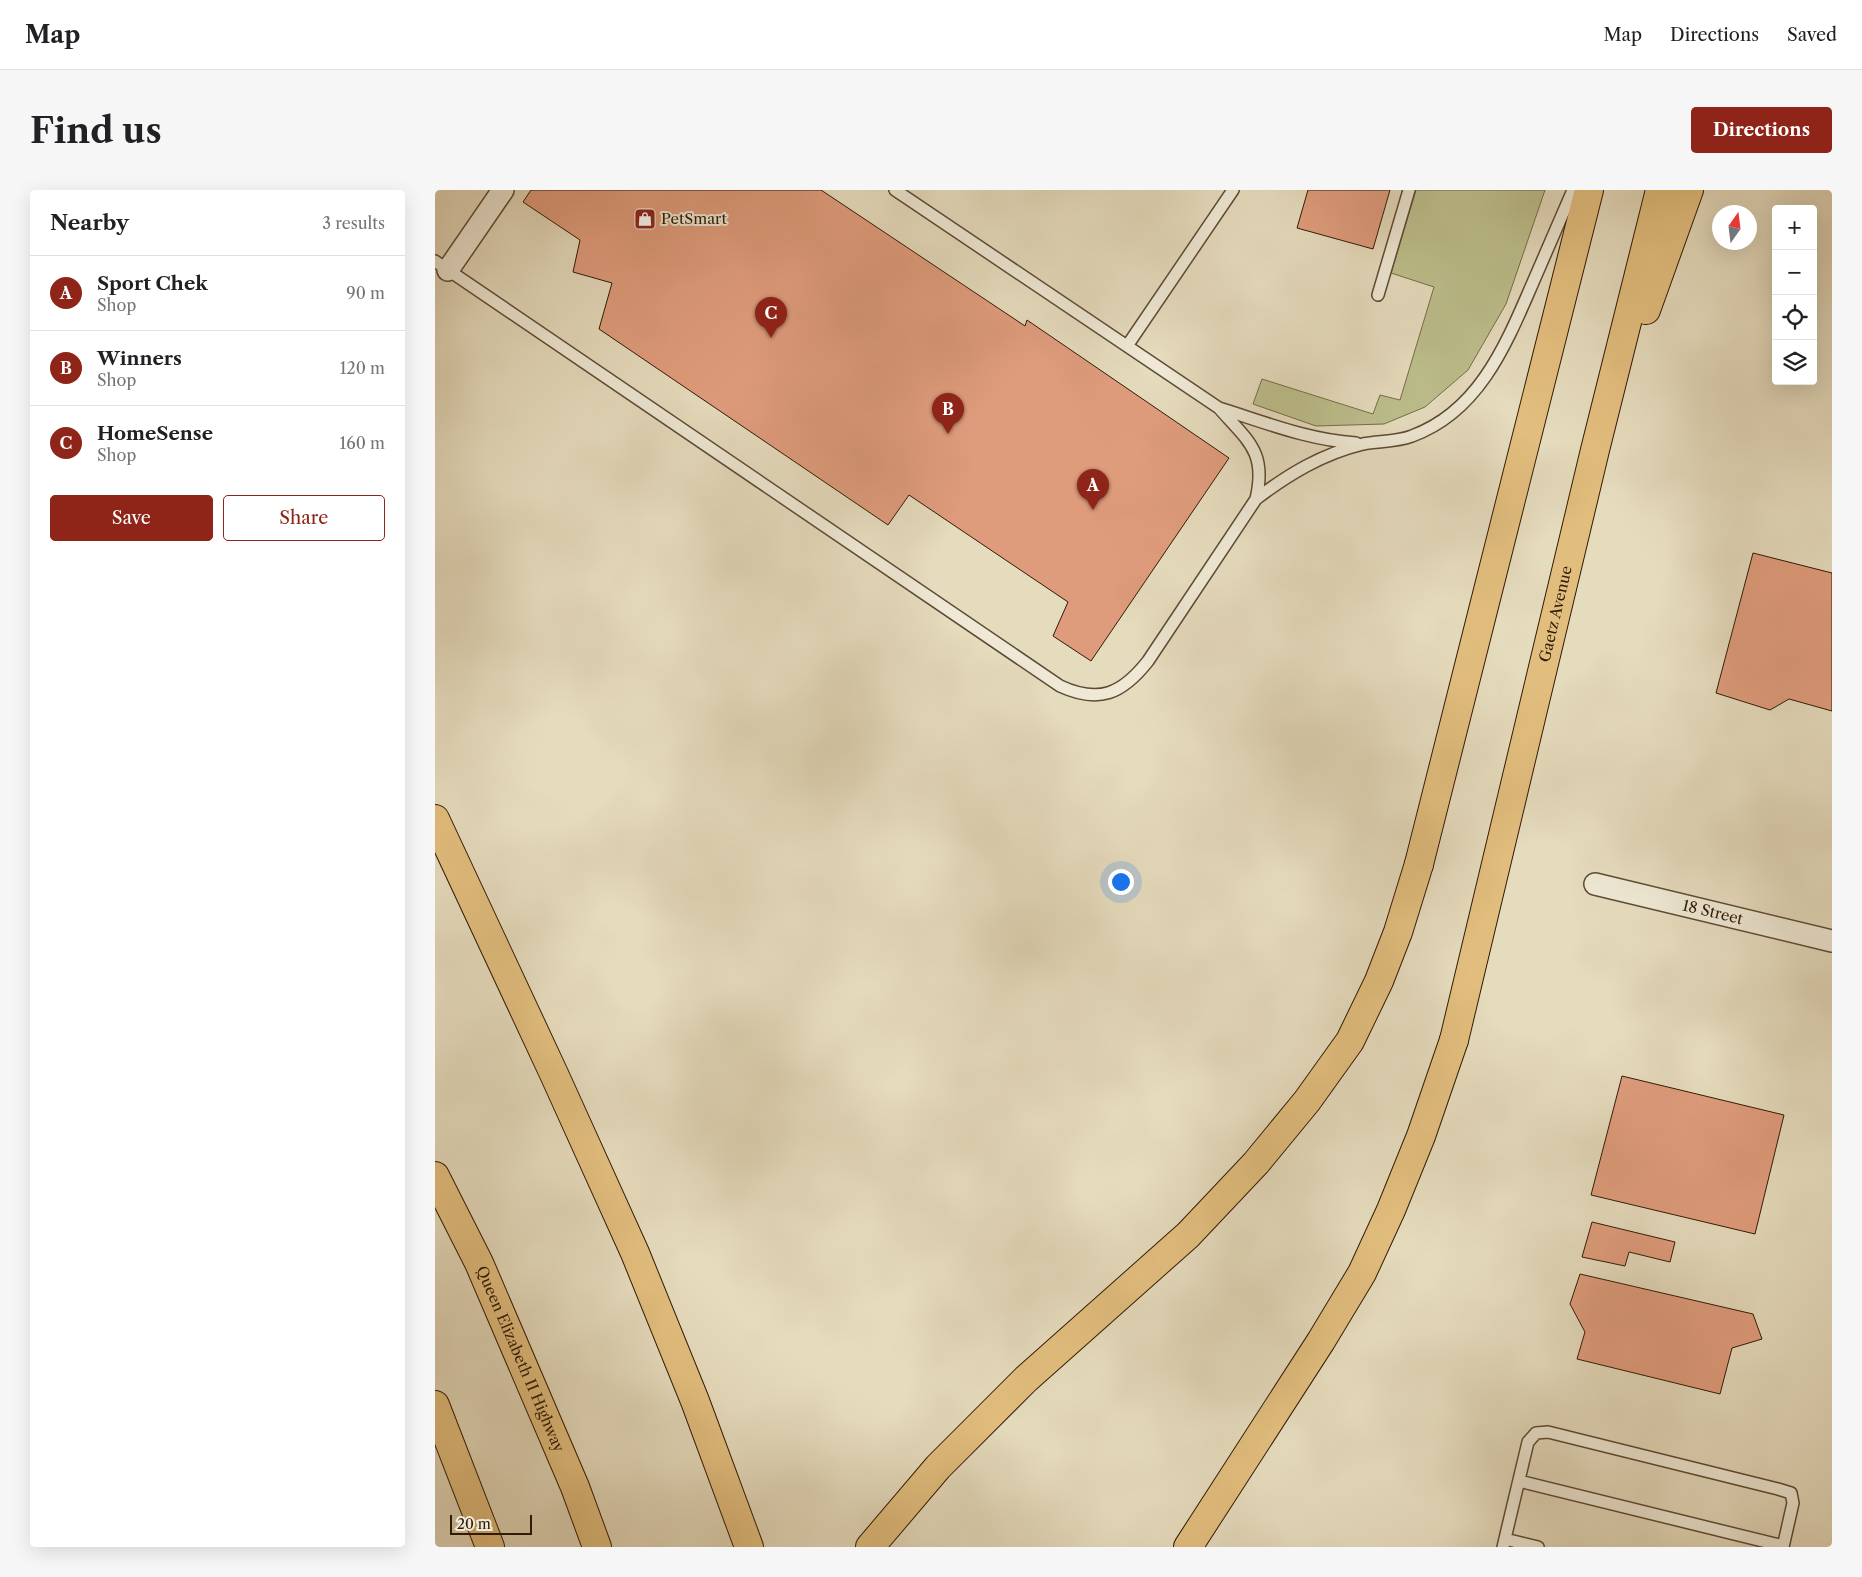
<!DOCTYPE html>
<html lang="en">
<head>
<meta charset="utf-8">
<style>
	body { margin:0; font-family:"Libre Caslon Text",serif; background:#f6f6f6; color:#202124 }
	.controls { position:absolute; right:15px; top:15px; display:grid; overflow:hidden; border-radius:5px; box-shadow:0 5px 20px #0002 }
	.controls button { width:45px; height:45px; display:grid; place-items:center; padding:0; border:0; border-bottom:1px solid #e0e0e0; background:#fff; color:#202124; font:25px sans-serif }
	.compass { position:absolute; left:1277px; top:15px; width:45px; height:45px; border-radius:50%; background:#fff; box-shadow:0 5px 20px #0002; rotate:14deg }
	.scale { position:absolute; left:15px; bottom:12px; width:82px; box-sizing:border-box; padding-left:5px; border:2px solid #311a06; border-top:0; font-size:14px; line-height:18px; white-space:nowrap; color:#311a06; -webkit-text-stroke:4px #eee8d4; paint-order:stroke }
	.you { position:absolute; left:685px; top:691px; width:18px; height:18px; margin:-12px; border:4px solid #fff; border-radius:50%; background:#1a73e8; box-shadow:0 0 0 8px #1a73e833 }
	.badge { display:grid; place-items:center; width:32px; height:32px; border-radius:50%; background:#8f2418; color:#fff; font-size:16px; font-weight:700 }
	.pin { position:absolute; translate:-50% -41px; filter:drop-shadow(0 1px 2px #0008) }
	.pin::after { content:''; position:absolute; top:26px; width:18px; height:15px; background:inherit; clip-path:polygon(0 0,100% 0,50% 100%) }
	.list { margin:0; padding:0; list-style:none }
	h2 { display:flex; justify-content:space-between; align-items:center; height:65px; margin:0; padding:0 20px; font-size:21px }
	h2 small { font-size:16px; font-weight:400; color:#757577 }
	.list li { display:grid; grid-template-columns:32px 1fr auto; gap:15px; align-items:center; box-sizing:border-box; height:75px; padding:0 20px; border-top:1px solid #e0e0e0 }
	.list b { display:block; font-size:19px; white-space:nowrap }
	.list p { margin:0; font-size:16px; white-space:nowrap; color:#757577 }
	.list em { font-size:16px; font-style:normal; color:#757577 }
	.actions { display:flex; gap:10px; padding:15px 20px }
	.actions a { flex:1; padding:11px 0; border:1px solid #8f2418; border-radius:5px; text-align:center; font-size:18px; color:#8f2418 }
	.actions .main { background:#8f2418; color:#fff }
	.icon { flex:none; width:28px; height:28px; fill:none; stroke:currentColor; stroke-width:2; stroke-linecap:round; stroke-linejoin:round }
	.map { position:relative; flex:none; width:1397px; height:1357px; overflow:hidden; border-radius:5px }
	header { display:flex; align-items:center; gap:30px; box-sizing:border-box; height:70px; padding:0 25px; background:#fff; border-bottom:1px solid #e0e0e0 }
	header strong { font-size:24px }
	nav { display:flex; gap:28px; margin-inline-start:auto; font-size:18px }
	.intro { display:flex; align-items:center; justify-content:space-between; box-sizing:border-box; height:120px; padding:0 30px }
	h1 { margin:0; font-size:35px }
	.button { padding:12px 22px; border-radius:5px; background:#8f2418; color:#fff; font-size:18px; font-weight:700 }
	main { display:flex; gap:30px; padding:0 30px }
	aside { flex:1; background:#fff; border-radius:5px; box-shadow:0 5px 20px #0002 }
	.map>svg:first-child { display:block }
	.green { fill:#bcbe8c; stroke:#766c49 }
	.building { fill:#df9c7c; stroke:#311a06 }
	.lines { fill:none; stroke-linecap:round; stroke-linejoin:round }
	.lane-casing { stroke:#5e4a34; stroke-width:14 }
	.street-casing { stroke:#5e4a34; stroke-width:24 }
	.primary-casing { stroke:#311a06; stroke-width:30 }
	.highway-casing { stroke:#311a06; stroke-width:30 }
	.lane { stroke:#eee8d4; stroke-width:11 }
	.street { stroke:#eee8d4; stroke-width:21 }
	.primary { stroke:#e2be7e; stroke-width:28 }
	.highway { stroke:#e2be7e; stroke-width:28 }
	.labels { text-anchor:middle; stroke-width:4; stroke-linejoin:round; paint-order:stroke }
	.poi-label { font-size:15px; fill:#311a06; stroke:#eee8d4; text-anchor:start }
	.street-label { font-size:15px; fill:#311a06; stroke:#eee8d4 }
</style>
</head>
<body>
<header>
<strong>Map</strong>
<nav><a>Map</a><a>Directions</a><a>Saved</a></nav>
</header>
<div class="intro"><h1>Find us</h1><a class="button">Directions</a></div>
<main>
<aside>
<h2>Nearby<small>3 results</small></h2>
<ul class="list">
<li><span class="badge">A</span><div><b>Sport Chek</b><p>Shop</p></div><em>90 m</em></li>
<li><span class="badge">B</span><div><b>Winners</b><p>Shop</p></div><em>120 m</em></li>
<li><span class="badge">C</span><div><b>HomeSense</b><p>Shop</p></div><em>160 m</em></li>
</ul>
<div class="actions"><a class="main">Save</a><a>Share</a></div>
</aside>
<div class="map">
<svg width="1397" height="1357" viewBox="0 0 1397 1357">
	<rect width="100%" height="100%" fill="#e5dbbd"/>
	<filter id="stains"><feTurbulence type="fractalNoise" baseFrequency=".004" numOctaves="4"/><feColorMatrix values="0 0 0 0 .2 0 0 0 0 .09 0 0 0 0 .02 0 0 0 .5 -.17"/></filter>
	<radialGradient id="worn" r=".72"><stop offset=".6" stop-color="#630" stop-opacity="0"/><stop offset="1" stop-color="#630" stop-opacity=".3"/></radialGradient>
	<path class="green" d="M 981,0 L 1110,0 L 1071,114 L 1033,180 L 990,217 L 949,234 L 881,236 L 818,214 L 827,189 L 938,224 L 945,205 L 965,210 L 999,97 L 956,83 Z"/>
	<path class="building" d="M 96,0 L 386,0 L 590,136 L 592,130 L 794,268 L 656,471 L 618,446 L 633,412 L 474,305 L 453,335 L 164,139 L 177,93 L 138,82 L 145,50 L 88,12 Z
		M 873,0 L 955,0 L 938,59 L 862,38 Z
		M 1318,363 L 1397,383 L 1397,521 L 1354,509 L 1335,520 L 1281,503 Z
		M 1187,886 L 1349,925 L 1320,1044 L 1156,1005 Z
		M 1157,1032 L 1240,1052 L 1235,1072 L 1194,1062 L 1190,1076 L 1147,1067 Z
		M 1145,1084 L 1318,1124 L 1327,1149 L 1297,1158 L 1285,1204 L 1142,1169 L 1150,1142 L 1135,1114 Z"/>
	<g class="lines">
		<g class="lane-casing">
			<path id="lane" d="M 0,71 L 625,496 C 664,514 687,504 713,471 L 821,309 C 832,262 813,251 784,218 L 460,0
				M 943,105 L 974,0
				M 692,156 L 798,0
				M 784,218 C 829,232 873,250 921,253
				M 821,309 C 854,284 887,264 928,254 C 944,251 962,252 977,246 C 1043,222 1070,157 1096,97 C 1110,65 1124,32 1138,0
				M 1084,1291 L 1348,1356
				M 1070,1349 L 1103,1357
				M 1068,1357 L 1093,1252 L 1101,1243 L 1113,1242 L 1343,1299 L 1356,1303 L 1358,1313 L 1348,1357"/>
		</g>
		<g class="street-casing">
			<g id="street">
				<path d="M 13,80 L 68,0"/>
				<path id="s1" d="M 1160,694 L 1397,751"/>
			</g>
		</g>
		<g class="primary-casing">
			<g id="primary">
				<path d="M 1211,120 L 1254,0"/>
				<path d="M 984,674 L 1154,0"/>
				<path id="s2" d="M 1019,850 L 1160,260 L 1225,0"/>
			</g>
		</g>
		<g class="highway-casing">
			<g id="highway">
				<path d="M 0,629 L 119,884 L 200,1063 L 260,1211 L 314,1357"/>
				<path id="s3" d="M 0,986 L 44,1073 L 140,1297 L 162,1357"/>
				<path d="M 0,1215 L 55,1357"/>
				<path d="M 435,1357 L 503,1277 L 591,1189 L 753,1045 L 821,973 L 872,911 L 915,851 L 944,791 L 963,742 L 984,674"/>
				<path d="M 753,1357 L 886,1151 L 927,1083 L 956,1020 L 986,946 L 1019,850"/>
			</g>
		</g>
		<use href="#lane" class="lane"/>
		<use href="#street" class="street"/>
		<use href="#primary" class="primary"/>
		<use href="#highway" class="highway"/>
	</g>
	<defs>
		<g id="shop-square" transform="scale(1.125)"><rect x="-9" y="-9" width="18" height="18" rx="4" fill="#8f2418" stroke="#eee8d4"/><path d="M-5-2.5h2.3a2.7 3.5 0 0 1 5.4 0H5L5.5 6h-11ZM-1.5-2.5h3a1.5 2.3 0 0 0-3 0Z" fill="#fff"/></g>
	</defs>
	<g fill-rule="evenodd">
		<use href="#shop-square" x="210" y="29"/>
	</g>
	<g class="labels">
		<g class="poi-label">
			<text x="226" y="34">PetSmart</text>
		</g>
		<g class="street-label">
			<text dy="5" stroke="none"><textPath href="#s2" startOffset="438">Gaetz Avenue</textPath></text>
			<text dy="5" stroke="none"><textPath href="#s1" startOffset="121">18 Street</textPath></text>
			<text dy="5" stroke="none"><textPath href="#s3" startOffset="202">Queen Elizabeth II Highway</textPath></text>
		</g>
	</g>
	<rect width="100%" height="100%" filter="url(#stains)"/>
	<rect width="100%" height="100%" fill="url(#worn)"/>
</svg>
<div class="controls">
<button>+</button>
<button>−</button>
<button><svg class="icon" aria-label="locate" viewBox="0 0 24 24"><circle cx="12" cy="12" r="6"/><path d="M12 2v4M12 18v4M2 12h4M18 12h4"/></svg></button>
<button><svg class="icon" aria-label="layers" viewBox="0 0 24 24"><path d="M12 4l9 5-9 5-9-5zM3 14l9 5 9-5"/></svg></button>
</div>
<svg class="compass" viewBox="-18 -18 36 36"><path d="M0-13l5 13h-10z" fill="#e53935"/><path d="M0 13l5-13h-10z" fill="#757577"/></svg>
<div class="scale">20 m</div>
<div class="you"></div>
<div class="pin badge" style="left:658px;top:320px">A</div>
<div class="pin badge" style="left:513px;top:244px">B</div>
<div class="pin badge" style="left:336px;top:148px">C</div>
</div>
</main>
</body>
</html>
